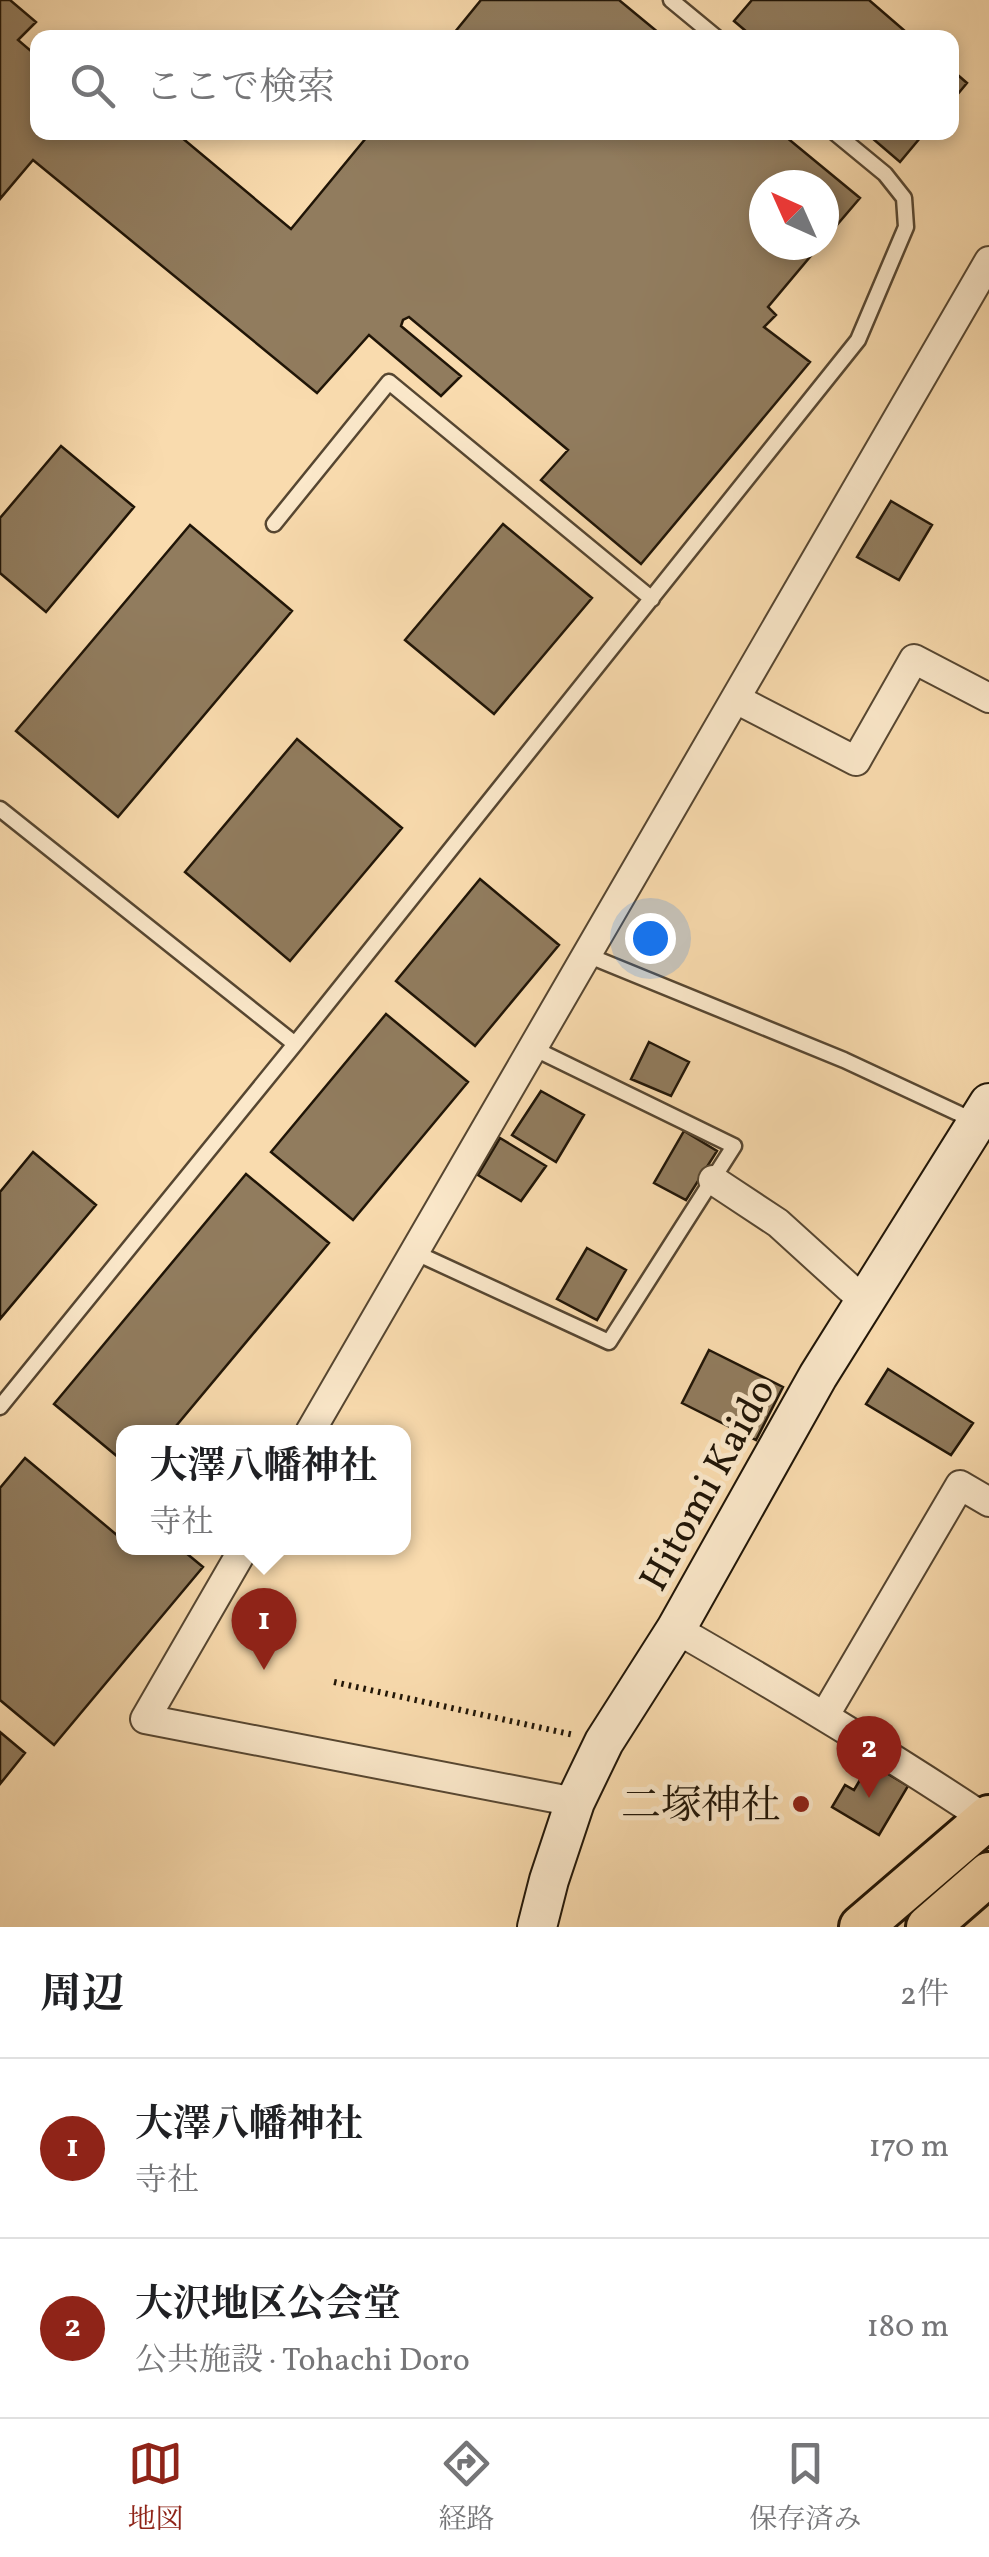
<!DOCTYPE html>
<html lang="ja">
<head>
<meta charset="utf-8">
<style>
	body { margin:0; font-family:Vollkorn,"Noto Serif JP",serif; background:#f6f6f6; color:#202124 }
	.compass { position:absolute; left:749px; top:170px; width:90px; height:90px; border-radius:50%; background:#fff; box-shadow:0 5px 15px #0003; rotate:315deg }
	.you { position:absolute; left:650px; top:938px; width:35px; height:35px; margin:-25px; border:8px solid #fff; border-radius:50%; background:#1a73e8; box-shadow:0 0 0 15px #1a73e833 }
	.badge { display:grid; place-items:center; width:65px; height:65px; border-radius:50%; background:#8f2418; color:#fff; font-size:32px; font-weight:700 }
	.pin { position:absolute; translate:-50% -82px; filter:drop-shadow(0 2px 5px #0008) }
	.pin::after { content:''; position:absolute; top:52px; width:35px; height:30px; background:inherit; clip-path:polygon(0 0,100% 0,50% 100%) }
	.popup { position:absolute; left:116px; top:1425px; width:295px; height:130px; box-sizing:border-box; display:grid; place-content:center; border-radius:20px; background:#fff; filter:drop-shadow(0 2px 8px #0005); font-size:32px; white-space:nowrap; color:#757577 }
	.popup b { font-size:38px; color:#202124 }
	.popup::after { content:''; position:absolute; left:50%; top:100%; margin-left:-20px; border:20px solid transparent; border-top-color:#fff }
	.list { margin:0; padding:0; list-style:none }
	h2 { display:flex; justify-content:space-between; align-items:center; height:130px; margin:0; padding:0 40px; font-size:42px }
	h2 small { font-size:32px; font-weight:400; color:#757577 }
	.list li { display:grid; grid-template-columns:65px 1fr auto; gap:30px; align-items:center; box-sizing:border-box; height:180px; padding:0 40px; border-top:2px solid #e0e0e0 }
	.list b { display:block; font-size:38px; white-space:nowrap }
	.list p { margin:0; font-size:32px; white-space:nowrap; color:#757577 }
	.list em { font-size:32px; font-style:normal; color:#757577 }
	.icon { flex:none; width:55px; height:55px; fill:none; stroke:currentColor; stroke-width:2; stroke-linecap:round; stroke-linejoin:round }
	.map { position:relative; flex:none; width:989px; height:1927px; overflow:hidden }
	.search { position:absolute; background:#fff; box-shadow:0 5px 15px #0003; left:30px; right:30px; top:30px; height:110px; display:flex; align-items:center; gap:25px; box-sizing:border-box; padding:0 35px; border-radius:20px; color:#757577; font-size:38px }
	.sheet { height:490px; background:#fff }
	nav { display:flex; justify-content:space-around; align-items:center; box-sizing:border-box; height:140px; border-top:2px solid #e0e0e0; background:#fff; font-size:28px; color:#757577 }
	nav a { display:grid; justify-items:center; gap:5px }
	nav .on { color:#8f2418 }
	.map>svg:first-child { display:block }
	.building { fill:#917c5e; stroke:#201507; stroke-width:2.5 }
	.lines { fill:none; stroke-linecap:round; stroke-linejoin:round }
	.lane-casing { stroke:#564631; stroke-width:19 }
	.street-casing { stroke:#564631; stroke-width:32 }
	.secondary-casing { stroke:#201507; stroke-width:42 }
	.primary-casing { stroke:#201507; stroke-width:48 }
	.path { stroke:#201507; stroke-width:6; stroke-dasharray:2.5 5; stroke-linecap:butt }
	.lane { stroke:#fbe8ca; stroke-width:14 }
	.street { stroke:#fbe8ca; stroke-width:28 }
	.secondary { stroke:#fbe8ca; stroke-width:38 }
	.primary { stroke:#f9dbae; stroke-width:42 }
	.poi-dot { fill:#8f2418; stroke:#fbe8ca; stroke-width:4 }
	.labels { text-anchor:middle; stroke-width:10; stroke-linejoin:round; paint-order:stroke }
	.street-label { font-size:40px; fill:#201507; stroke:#fbe8ca }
	.poi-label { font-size:40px; fill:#201507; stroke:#fbe8ca; text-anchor:end }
</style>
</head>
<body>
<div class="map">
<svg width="989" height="1927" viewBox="0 0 989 1927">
	<rect width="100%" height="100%" fill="#f9dbae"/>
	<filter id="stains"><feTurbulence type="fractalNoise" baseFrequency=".002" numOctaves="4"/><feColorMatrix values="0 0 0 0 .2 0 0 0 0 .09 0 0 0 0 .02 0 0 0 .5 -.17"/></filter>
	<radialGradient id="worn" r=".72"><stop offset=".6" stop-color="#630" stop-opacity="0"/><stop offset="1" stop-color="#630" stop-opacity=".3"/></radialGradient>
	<path class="building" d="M 0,0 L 10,0 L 36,22 L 18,40 L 38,57 L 38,132 L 175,132 L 291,229 L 371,132 L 780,132 L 860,198 L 824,240 L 824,185 L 764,185 L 764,245 L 820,245 L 768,307 L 776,315 L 764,327 L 810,362 L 641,564 L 541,480 L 568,450 L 409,317 L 403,320 L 401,326 L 461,376 L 441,396 L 369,335 L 317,393 L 33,160 L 0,199 Z
		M 481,0 L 619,0 L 665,38 L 450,38 Z
		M 752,0 L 869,0 L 913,38 L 754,38 L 734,21 Z
		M 952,70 L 967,83 L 952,101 Z
		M 865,132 L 925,132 L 900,162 Z
		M 61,446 L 134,507 L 46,612 L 0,573 L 0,518 Z
		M 891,501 L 932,525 L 899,580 L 857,557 Z
		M 503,524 L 592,598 L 494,714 L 405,640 Z
		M 190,525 L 292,611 L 118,817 L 16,731 Z
		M 297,739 L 402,828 L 290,961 L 185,872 Z
		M 480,879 L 559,945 L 475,1046 L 396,981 Z
		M 386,1014 L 468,1082 L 353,1220 L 271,1152 Z
		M 649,1042 L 689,1062 L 671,1096 L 631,1079 Z
		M 541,1091 L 584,1115 L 556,1162 L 512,1135 Z
		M 684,1131 L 717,1151 L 686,1200 L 654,1183 Z
		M 500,1138 L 546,1166 L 521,1201 L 478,1175 Z
		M 33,1152 L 96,1205 L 0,1319 L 0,1192 Z
		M 246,1174 L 329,1243 L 171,1432 L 124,1432 L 124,1462 L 54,1404 Z
		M 587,1248 L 626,1270 L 597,1320 L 557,1299 Z
		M 709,1350 L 783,1387 L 756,1440 L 682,1403 Z
		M 888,1369 L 973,1423 L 951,1455 L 866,1404 Z
		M 25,1458 L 124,1541 L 124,1548 L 180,1548 L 203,1567 L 54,1745 L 0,1700 L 0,1488 Z
		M 0,1732 L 25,1753 L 0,1784 Z
		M 870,1763 L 908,1786 L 879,1835 L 832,1807 L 845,1785 L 854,1790 Z"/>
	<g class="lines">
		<g class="lane-casing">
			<path id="lane" d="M 671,0 L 717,38
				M 274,524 L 389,382 L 652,599
				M 0,809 L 295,1044
				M 587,955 L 844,1060 L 977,1122
				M 414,1252 L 609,1342 L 734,1146 L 533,1048
				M 0,1407 L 295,1044 L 858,340 L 906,227 L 904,198 L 885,174 L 834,132"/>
		</g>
		<g class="street-casing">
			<path id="street" d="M 736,699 L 856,761 L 914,659 L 989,698
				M 713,1180 L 778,1223 L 865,1302
				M 310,1432 L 989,261
				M 244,1548 L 145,1719 L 575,1802
				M 676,1629 C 782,1690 887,1753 989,1821
				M 825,1715 L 960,1485 L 989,1502"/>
		</g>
		<g class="secondary-casing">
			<path id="secondary" d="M 537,1927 L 549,1880 L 575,1802 L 604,1742 L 676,1629 L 818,1376 L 989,1103"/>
		</g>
		<g class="primary-casing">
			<path id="primary" d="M 861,1927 L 989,1817
				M 928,1927 L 989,1874"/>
		</g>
		<path class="path" d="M 334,1682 L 574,1735"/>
		<use href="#lane" class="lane"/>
		<use href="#street" class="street"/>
		<use href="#secondary" class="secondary"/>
		<use href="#primary" class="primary"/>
	</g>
	<circle class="poi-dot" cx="801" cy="1804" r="10"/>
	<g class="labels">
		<g class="street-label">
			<text transform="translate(706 1484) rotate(-61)" y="14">Hitomi Kaido</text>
		</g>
		<g class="poi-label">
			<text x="781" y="1818">二塚神社</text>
		</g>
	</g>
	<rect width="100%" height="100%" filter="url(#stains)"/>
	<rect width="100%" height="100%" fill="url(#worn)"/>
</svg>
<svg class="compass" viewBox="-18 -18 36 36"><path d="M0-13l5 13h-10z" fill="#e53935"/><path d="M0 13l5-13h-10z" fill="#757577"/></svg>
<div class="you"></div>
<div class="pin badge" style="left:264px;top:1670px">1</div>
<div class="popup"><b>大澤八幡神社</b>寺社</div>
<div class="pin badge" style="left:869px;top:1798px">2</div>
<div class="search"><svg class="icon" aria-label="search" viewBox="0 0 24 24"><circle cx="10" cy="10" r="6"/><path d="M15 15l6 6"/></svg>ここで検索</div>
</div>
<section class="sheet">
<h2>周辺<small>2件</small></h2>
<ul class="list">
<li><span class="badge">1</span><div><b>大澤八幡神社</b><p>寺社</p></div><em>170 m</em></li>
<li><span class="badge">2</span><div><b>大沢地区公会堂</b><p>公共施設 · Tohachi Doro</p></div><em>180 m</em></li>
</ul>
</section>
<nav>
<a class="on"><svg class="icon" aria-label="map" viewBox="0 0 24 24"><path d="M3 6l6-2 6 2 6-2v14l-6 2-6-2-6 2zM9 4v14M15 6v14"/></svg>地図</a>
<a><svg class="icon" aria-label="directions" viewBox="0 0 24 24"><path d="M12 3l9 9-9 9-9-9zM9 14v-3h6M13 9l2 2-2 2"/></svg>経路</a>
<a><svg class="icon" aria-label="saved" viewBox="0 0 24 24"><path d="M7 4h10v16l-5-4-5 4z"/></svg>保存済み</a>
</nav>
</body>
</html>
